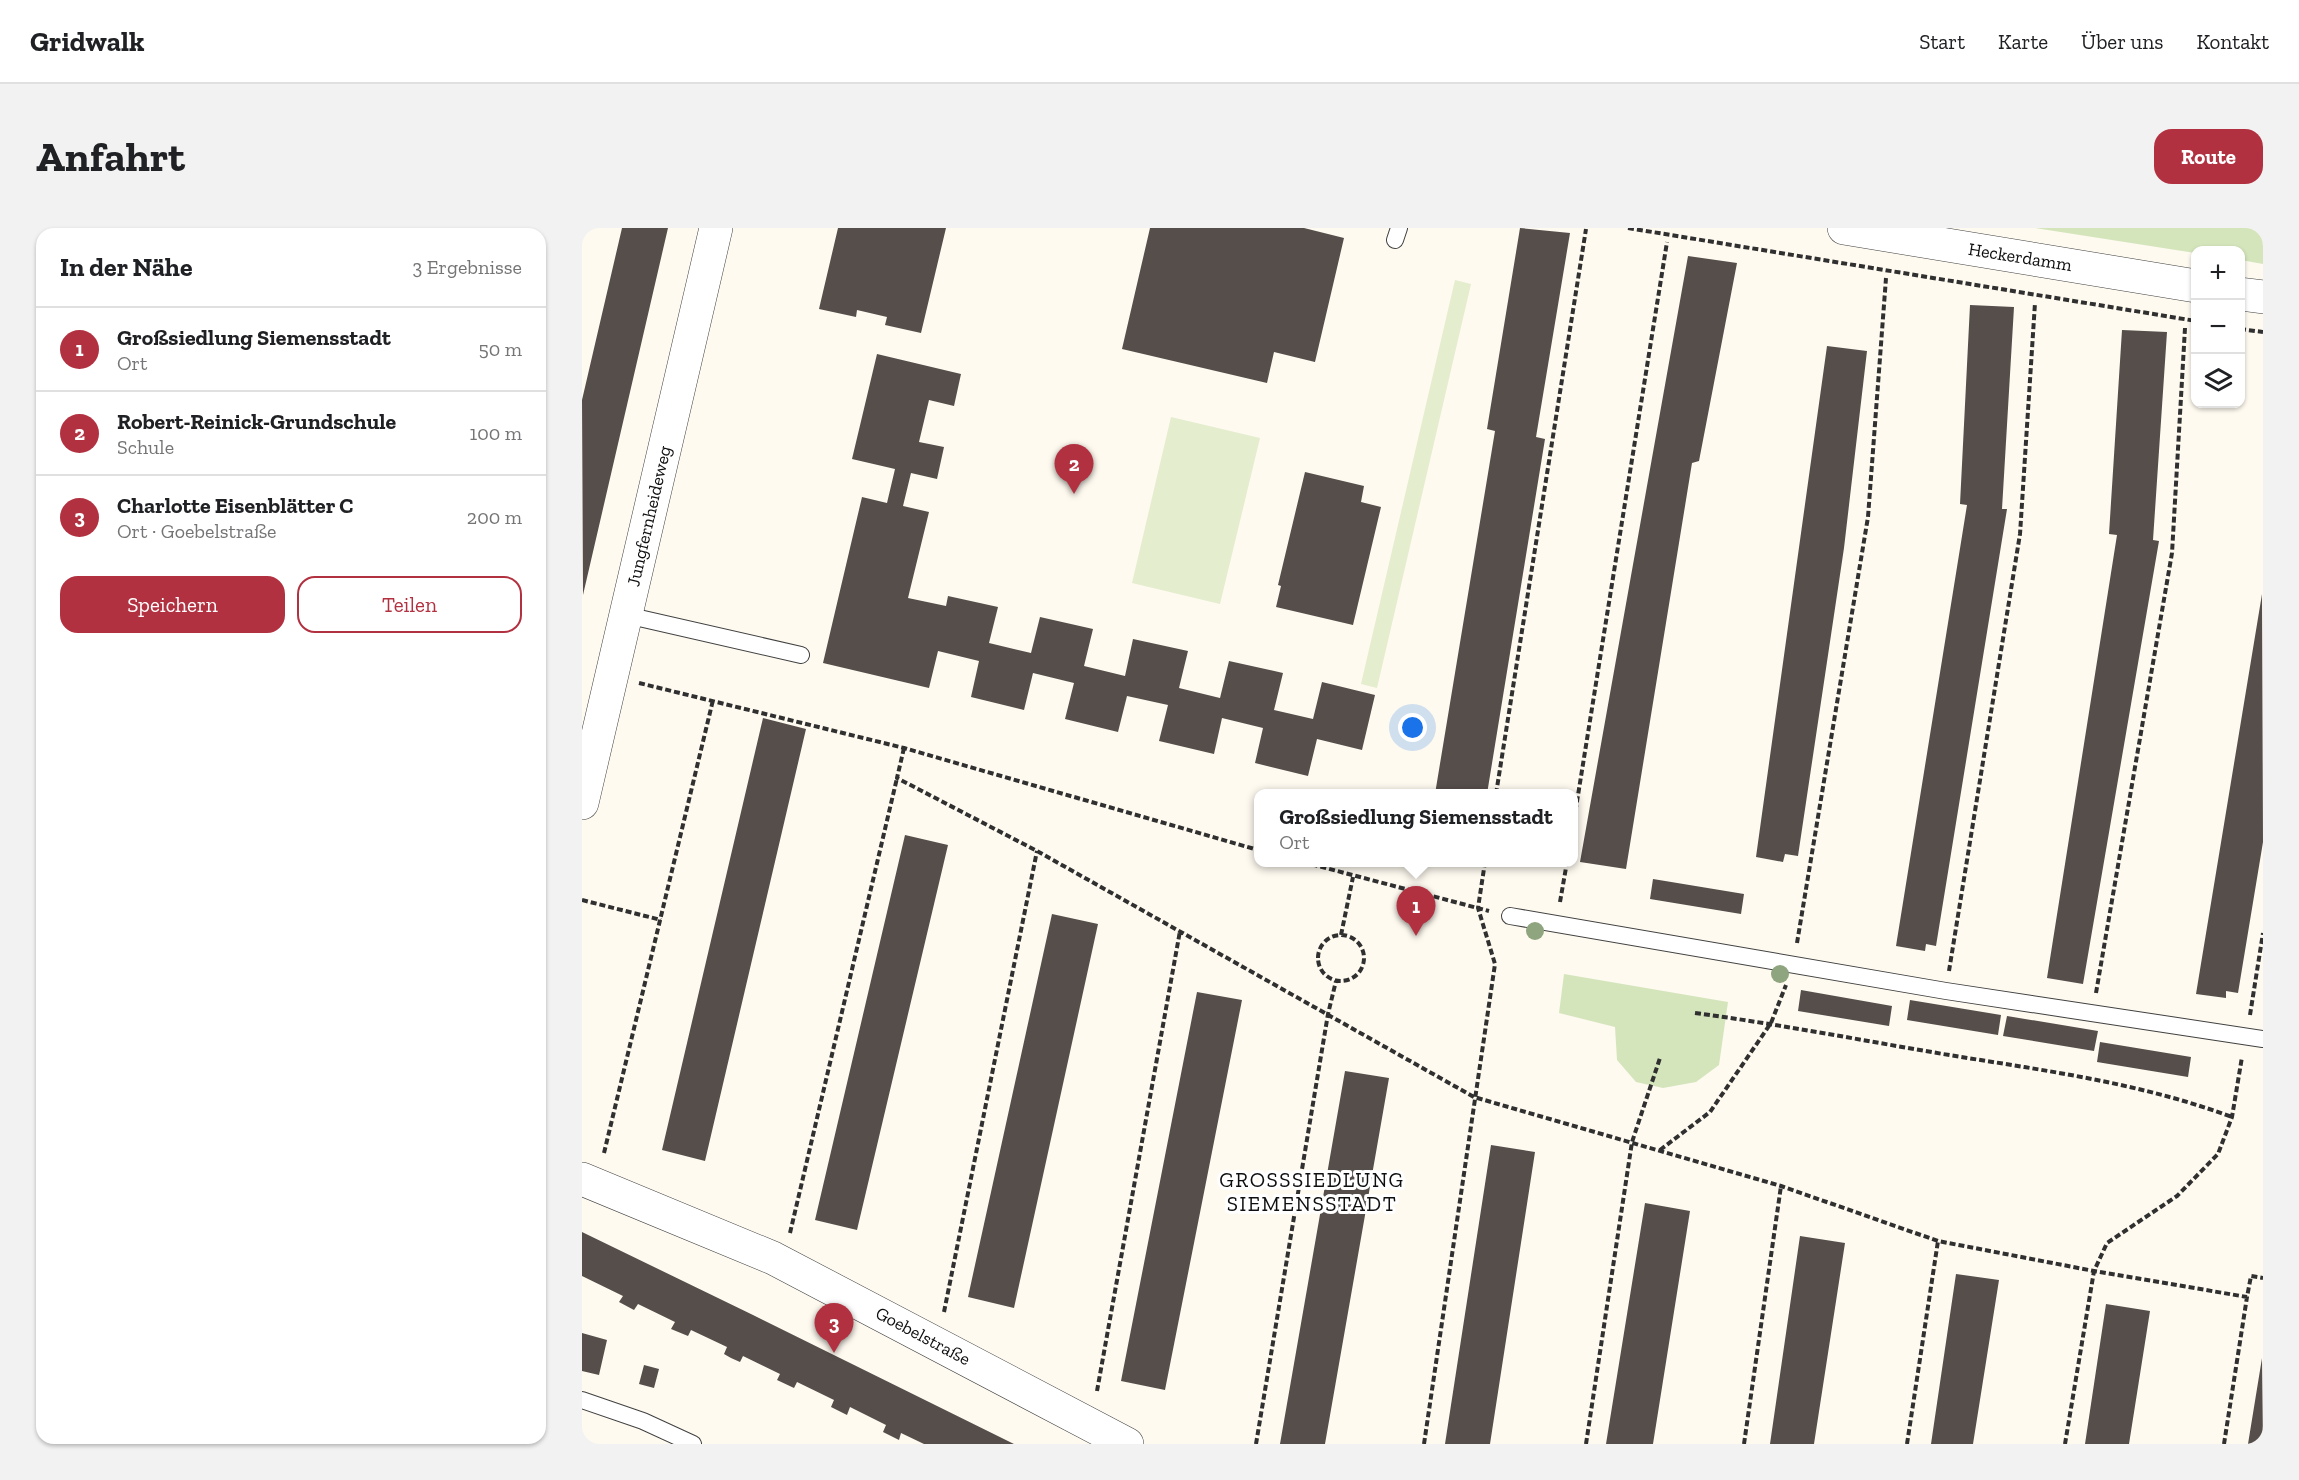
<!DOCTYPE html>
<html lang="de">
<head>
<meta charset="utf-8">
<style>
	body { margin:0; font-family:"Zilla Slab",serif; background:#f2f2f2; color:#202124 }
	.controls { position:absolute; right:18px; top:18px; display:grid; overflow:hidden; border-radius:12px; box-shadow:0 2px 4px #0004 }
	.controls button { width:54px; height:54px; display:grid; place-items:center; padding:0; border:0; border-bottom:2px solid #e0e0e0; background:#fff; color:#202124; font:30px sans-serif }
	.you { position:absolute; left:831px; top:500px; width:21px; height:21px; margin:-15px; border:4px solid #fff; border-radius:50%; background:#1a73e8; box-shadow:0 0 0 9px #1a73e833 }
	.badge { display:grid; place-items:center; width:39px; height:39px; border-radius:50%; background:#b23140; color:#fff; font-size:20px; font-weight:700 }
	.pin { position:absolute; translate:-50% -50px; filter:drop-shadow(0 2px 3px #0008) }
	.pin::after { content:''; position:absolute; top:32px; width:21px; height:18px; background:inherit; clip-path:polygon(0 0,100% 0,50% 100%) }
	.popup { position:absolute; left:672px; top:561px; width:324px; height:78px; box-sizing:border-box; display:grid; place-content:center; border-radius:12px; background:#fff; filter:drop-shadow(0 2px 4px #0005); font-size:20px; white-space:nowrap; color:#757577 }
	.popup b { font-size:22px; color:#202124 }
	.popup::after { content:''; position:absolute; left:50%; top:100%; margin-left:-12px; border:12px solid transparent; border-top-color:#fff }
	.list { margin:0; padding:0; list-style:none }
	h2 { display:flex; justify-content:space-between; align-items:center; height:78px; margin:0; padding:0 24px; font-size:26px }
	h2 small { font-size:20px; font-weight:400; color:#757577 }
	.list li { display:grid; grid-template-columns:39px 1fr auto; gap:18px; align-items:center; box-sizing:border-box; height:84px; padding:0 24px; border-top:2px solid #e0e0e0 }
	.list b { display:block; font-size:22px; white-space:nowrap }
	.list p { margin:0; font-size:20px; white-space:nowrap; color:#757577 }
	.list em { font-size:20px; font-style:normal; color:#757577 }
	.actions { display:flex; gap:12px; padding:18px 24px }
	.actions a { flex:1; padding:14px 0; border:2px solid #b23140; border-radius:18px; text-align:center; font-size:21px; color:#b23140 }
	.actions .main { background:#b23140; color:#fff }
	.icon { flex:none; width:33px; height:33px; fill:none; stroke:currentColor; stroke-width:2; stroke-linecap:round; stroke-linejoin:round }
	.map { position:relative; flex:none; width:1681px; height:1216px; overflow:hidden; border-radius:18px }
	header { display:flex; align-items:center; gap:36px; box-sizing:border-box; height:84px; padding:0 30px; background:#fff; border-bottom:2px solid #e0e0e0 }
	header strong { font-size:28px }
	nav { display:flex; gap:33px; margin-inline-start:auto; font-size:21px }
	.intro { display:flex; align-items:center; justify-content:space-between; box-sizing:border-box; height:144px; padding:0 36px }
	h1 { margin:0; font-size:42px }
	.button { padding:15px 27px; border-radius:18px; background:#b23140; color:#fff; font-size:21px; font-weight:700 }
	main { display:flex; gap:36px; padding:0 36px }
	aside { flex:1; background:#fff; border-radius:18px; box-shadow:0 2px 4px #0004 }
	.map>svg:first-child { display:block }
	.green { fill:#d4e5bc }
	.pitch { fill:#e4edcd }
	.building { fill:#554e4b }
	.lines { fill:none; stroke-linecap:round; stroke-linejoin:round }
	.service-casing { stroke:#414141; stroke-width:18 }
	.minor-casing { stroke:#414141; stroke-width:34 }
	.tertiary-casing { stroke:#414141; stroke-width:34 }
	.path { stroke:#303030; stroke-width:4; stroke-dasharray:6 3; stroke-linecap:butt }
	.service { stroke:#fff; stroke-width:16 }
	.minor { stroke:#fff; stroke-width:33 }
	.tertiary { stroke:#fff; stroke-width:33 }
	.tree { fill:#8fa57f }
	.labels { text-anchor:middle; stroke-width:6; stroke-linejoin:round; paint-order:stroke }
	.street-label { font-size:18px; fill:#0e0e0e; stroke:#fff }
	.quarter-label { font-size:21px; letter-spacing:1.5px; fill:#0e0e0e; stroke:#fff }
</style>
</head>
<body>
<header>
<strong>Gridwalk</strong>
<nav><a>Start</a><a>Karte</a><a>Über uns</a><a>Kontakt</a></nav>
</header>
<div class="intro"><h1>Anfahrt</h1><a class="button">Route</a></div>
<main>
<aside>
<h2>In der Nähe<small>3 Ergebnisse</small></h2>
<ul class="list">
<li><span class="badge">1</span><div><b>Großsiedlung Siemensstadt</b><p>Ort</p></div><em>50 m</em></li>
<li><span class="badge">2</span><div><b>Robert-Reinick-Grundschule</b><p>Schule</p></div><em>100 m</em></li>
<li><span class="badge">3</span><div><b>Charlotte Eisenblätter C</b><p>Ort · Goebelstraße</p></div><em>200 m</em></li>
</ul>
<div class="actions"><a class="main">Speichern</a><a>Teilen</a></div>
</aside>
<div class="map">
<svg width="1681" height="1216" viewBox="0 0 1681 1216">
	<rect width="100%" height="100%" fill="#fefaf0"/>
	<path class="green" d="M 1453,0 L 1681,0 L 1681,36 L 1659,32 L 1658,22 L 1614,22 L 1613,25 Z
		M 982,746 L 1146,774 L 1137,837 L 1114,854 L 1081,860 L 1054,854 L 1035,832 L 1033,799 L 977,785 Z"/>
	<path class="pitch" d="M 873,52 L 889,56 L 795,460 L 779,456 Z
		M 589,189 L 678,210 L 638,376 L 550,355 Z"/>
	<path class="building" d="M 40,0 L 86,0 L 1,367 L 0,172 Z
		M 256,0 L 364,0 L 339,105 L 303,97 L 305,89 L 275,82 L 274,89 L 237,81 Z
		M 568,0 L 722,0 L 762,10 L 733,134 L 692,124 L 685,155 L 540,121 Z
		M 938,0 L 988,5 L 954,209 L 963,211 L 905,566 L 853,566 L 913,203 L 905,201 Z
		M 1106,28 L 1155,35 L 1117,233 L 1110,235 L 1044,641 L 998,634 Z
		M 1388,77 L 1432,79 L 1420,281 L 1425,281 L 1354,718 L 1344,716 L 1343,723 L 1314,718 L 1385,277 L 1378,276 Z
		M 1540,102 L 1585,104 L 1571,312 L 1577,313 L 1501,756 L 1465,750 L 1535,307 L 1527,306 Z
		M 1245,118 L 1285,123 L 1262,320 L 1216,628 L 1203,626 L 1201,634 L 1174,629 Z
		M 295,126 L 379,146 L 372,178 L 347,172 L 337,214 L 362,219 L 355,251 L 329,245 L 321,278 L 347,284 L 326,370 L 364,378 L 366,368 L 416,379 L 407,415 L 449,425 L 458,389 L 511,401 L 502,438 L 543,448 L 551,411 L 606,423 L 597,460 L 638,470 L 647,433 L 701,445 L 692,482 L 731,491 L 740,454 L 793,467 L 780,522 L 735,511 L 726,548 L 673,535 L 681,500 L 640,490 L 632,526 L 577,513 L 586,477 L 545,468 L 536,504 L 483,491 L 492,455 L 451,445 L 442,482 L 389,469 L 397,433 L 356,423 L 347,460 L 241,435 L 280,269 L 305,275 L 313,241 L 270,231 Z
		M 723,244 L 782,258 L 779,274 L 799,279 L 771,397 L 694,379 L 699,358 L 696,357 Z
		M 1680,366 L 1681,614 L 1656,765 L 1644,763 L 1644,770 L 1614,766 Z
		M 181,490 L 224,501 L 123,933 L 80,922 Z
		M 323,607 L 366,617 L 275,1002 L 233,992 Z
		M 1071,651 L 1162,666 L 1159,686 L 1068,671 Z
		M 470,686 L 516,696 L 432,1080 L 386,1069 Z
		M 1219,762 L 1310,778 L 1307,798 L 1216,783 Z
		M 615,764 L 660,772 L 583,1162 L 539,1153 Z
		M 1328,772 L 1419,787 L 1416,807 L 1325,792 Z
		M 1425,788 L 1516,803 L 1512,823 L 1421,808 Z
		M 1518,814 L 1609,829 L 1606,849 L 1515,834 Z
		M 763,843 L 807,850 L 743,1216 L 698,1216 Z
		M 909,917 L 953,924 L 908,1216 L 863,1216 Z
		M 1063,975 L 1108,983 L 1071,1216 L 1024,1216 Z
		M 0,1004 L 171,1087 L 432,1216 L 342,1216 L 319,1205 L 317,1212 L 301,1204 L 304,1197 L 268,1179 L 265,1187 L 249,1179 L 252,1172 L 215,1154 L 212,1160 L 195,1152 L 198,1146 L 161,1128 L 158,1134 L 149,1130 L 142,1126 L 145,1119 L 109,1102 L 106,1108 L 89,1101 L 93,1094 L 56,1076 L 52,1082 L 37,1074 L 41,1068 L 0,1048 Z
		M 1218,1008 L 1263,1015 L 1232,1216 L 1188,1216 Z
		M 1374,1046 L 1417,1052 L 1391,1216 L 1349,1216 Z
		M 1524,1076 L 1568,1083 L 1547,1216 L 1503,1216 Z
		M 0,1105 L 25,1112 L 17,1147 L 0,1143 Z
		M 1680,1130 L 1681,1216 L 1666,1216 Z
		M 62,1137 L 77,1141 L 72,1160 L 57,1156 Z"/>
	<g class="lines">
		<g class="service-casing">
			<path id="service" d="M 813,12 L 817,0
				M 44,387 L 219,427
				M 928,688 L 1364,763 L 1681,811
				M 0,1172 L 61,1193 L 111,1216"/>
		</g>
		<g class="minor-casing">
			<path id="minor" d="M 0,575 L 134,0
				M 0,951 L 191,1030 L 545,1216"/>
		</g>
		<g class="tertiary-casing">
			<path id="tertiary" d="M 1262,0 L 1614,58
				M 1658,66 L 1681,69"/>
		</g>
		<path class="path" d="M 1046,0 L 1614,93
			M 1658,101 L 1681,104
			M 57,455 L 322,520 L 676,622
			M 322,520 L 315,550 L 455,623 L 892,869 L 1199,958 L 1356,1013 L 1512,1043 L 1665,1069 L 1669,1048 L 1681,1050
			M 914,566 L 1004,1
			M 992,592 L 1085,14
			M 721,634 L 907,683
			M 0,672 L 79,692
			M 978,674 L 985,634
			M 759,707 L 771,649
			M736 730a23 23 0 1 1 46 0a23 23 0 1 1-46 0Z
			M 1215,715 L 1286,289 L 1304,50
			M 1367,743 L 1438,306 L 1453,75
			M 1514,765 L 1590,325 L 1603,100
			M 1113,785 C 1196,796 1278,812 1361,826 C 1458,842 1556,854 1650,889
			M 1668,787 L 1681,705
			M 1078,922 L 1128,884 L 1189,795 L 1204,757
			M 22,925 L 131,472
			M 208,1005 L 315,550
			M 362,1084 L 455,623
			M 515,1163 L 598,703
			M 674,1216 L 746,786 L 754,753
			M 842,1216 L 913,736 L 896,680 L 903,634
			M 1004,1216 L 1050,914 L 1078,830
			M 1162,1216 L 1199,958
			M 1325,1216 L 1356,1013
			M 1483,1216 L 1512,1043 L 1525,1015 L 1595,968 L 1636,926 L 1650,889 L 1660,829
			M 1642,1216 L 1665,1069"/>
		<use href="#service" class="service"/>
		<use href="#minor" class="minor"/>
		<use href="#tertiary" class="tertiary"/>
	</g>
	<g class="tree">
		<circle cx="953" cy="703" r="9"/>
		<circle cx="1198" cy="746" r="9"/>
	</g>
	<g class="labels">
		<g class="street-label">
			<text transform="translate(1438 29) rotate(9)" y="6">Heckerdamm</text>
			<text transform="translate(67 288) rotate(-77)" y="6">Jungfernheideweg</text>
			<text transform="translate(341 1108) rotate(28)" y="6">Goebelstraße</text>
		</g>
		<g class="quarter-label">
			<text x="730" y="959">GROSSSIEDLUNG<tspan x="730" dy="24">SIEMENSSTADT</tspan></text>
		</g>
	</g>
</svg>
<div class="controls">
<button>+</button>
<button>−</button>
<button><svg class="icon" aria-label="layers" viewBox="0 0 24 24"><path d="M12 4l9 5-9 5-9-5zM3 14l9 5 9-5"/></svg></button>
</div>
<div class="you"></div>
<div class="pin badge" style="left:834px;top:708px">1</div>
<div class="popup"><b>Großsiedlung Siemensstadt</b>Ort</div>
<div class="pin badge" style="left:492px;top:266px">2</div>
<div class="pin badge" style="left:252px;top:1125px">3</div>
</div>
</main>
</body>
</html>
